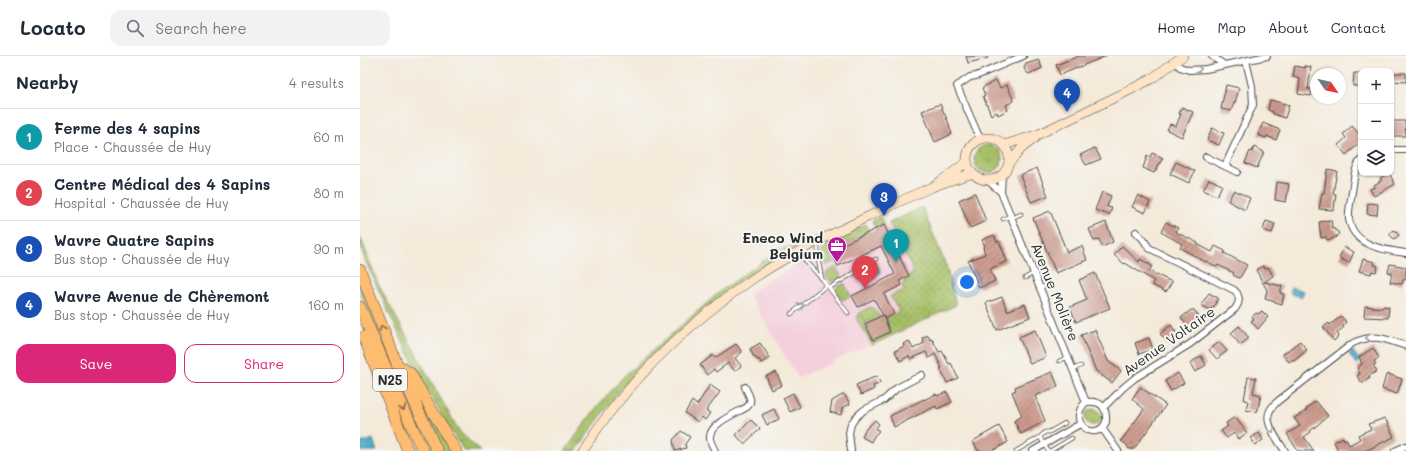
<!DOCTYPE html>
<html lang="en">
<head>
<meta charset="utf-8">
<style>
	body { margin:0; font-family:Mali,sans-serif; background:#f2f2f3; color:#1f2937 }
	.controls { position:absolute; right:12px; top:12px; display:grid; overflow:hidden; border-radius:8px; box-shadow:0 1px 3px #0004 }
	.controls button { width:36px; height:36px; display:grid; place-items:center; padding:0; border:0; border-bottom:1px solid #e0e1e3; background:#fff; color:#1f2937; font:20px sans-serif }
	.compass { position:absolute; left:950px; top:12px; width:36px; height:36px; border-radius:50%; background:#fff; box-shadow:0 1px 3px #0004; rotate:124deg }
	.you { position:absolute; left:607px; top:226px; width:14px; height:14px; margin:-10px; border:3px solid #fff; border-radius:50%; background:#1a73e8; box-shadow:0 0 0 6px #1a73e833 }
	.badge { display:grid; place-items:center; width:26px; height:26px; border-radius:50%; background:#db2777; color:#fff; font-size:13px; font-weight:700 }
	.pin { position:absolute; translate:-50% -33px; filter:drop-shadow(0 1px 2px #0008) }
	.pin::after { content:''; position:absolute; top:21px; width:14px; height:12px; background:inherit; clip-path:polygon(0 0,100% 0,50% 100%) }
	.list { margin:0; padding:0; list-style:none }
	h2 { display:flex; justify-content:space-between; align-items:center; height:52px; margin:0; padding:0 16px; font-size:17px }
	h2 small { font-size:13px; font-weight:400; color:#747a83 }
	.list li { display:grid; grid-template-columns:26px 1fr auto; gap:12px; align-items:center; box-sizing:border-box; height:56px; padding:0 16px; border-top:1px solid #e0e1e3 }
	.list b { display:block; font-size:15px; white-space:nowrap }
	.list p { margin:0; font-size:13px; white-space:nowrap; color:#747a83 }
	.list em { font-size:13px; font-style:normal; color:#747a83 }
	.actions { display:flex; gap:8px; padding:12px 16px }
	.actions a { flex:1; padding:9px 0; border:1px solid #db2777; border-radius:12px; text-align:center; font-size:14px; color:#db2777 }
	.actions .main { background:#db2777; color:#fff }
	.icon { flex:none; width:22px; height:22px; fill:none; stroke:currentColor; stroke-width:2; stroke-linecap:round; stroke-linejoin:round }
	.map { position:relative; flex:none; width:1046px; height:395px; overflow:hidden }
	header { display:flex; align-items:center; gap:24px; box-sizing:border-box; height:56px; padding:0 20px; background:#fff; border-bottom:1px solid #e0e1e3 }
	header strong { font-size:19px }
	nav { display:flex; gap:22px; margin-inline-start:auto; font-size:14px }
	.search { width:280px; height:36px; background:#f2f2f3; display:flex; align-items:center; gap:10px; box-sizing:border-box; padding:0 14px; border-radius:12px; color:#747a83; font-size:15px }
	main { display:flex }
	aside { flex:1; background:#fff }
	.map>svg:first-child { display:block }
	.built { fill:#f4cfdc }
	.grass { fill:url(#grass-tufts); stroke:#687448 }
	.garden { fill:url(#garden-dots); stroke:#687448 }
	.water { fill:#4bacca; stroke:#3b6c7a }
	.building { fill:url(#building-hatch) }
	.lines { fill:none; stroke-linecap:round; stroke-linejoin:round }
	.service-casing { stroke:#494845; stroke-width:4.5 }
	.minor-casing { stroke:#494845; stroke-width:8 }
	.secondary-casing { stroke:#494845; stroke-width:10 }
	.trunk-casing { stroke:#494845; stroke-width:12 }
	.service { stroke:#fff; stroke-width:3 }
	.minor { stroke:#fff; stroke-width:6 }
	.secondary { stroke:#fee4c6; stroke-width:9 }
	.trunk { stroke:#fdbc70; stroke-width:11 }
	.oneway { stroke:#a0a0a0 }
	.oneway2 { stroke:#8a6c4a }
	.labels { text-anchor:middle; stroke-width:4; stroke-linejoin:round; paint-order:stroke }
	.shield { fill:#f6f6f2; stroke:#686867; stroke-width:1 }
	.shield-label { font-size:13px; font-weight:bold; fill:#2b2b2b }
	.poi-label { font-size:14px; font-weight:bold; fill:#2b2b2b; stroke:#f6f6f2; text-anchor:end }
	.street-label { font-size:14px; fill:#2b2b2b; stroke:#f6f6f2 }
</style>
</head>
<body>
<header>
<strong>Locato</strong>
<div class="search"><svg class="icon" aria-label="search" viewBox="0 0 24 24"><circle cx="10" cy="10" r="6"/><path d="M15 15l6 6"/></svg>Search here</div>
<nav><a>Home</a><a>Map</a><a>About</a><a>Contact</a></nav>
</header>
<main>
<aside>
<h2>Nearby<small>4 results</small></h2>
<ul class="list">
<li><span class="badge" style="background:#0f9aa8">1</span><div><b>Ferme des 4 sapins</b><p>Place · Chaussée de Huy</p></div><em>60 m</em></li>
<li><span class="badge" style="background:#e0444e">2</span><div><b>Centre Médical des 4 Sapins</b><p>Hospital · Chaussée de Huy</p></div><em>80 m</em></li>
<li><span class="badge" style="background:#1a4fb4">3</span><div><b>Wavre Quatre Sapins</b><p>Bus stop · Chaussée de Huy</p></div><em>90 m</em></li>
<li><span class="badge" style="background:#1a4fb4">4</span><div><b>Wavre Avenue de Chèremont</b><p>Bus stop · Chaussée de Huy</p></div><em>160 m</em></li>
</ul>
<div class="actions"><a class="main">Save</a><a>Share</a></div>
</aside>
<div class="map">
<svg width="1046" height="395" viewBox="0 0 1046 395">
	<defs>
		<pattern id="grass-tufts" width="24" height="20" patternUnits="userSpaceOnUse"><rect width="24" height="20" fill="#a4be64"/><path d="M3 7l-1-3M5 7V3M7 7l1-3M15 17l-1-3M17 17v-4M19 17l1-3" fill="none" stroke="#869b53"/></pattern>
		<pattern id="garden-dots" width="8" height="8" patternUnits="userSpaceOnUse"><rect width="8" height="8" fill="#a4be64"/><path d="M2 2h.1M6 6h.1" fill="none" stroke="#869b53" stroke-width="1.8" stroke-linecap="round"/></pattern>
		<pattern id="building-hatch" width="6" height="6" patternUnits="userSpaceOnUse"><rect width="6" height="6" fill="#cc9a8d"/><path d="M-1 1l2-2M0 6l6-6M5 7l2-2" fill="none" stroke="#a67e73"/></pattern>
	</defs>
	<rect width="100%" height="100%" fill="#f6f6f2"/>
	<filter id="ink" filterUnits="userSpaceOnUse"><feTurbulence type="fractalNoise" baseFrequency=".025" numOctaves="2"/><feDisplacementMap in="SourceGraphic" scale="8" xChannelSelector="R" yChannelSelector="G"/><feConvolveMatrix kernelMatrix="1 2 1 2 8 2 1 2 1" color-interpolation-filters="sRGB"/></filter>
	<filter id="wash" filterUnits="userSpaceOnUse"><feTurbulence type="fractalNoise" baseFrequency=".012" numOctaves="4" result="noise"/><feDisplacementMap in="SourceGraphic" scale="16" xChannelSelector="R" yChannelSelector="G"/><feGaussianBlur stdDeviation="0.9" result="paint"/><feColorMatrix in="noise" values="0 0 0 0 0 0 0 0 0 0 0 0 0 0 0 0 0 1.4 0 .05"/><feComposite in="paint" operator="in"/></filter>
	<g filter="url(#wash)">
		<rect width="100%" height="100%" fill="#f4eada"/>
		<path class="built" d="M 562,151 L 586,209 L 596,249 L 438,322 L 388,237 L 436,208 L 471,194 Z"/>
		<path class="grass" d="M614 103a14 14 0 1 1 28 0a14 14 0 1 1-28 0Z
			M 520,161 L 524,169 L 516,173 L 512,165 Z
			M 506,168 L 510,176 L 469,195 L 474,206 L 466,209 C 459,203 460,195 466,189 Z
			M 0,180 L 19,230 L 87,354 L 100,376 L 120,395 L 104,395 C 71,344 44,291 20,237 C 12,219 0,199 0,180 Z
			M 440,189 C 394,216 353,246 313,282 C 298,295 282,309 269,324 C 250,347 233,370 216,395 L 205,395 L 236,352 L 264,320 L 358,237 L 420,193 Z
			M 476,211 L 482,222 L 475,225 L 470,225 L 466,221 L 467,216 Z
			M 484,227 L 491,240 L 482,244 L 476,237 L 475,233 L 477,231 Z
			M 0,228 L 33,311 L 71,395 L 68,395 L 11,264 L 0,236 Z
			M 510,251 L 513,252 L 520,261 L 506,268 L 500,256 Z
			M 31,338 L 57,395 L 54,395 Z
			M 59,343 L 91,395 L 83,395 Z
			M725 361a8 8 0 1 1 16 0a8 8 0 1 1-16 0Z"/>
		<path class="garden" d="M 562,151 L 586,209 L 596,249 L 512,289 L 497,264 L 498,258 L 500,256 L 506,268 L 505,269 L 513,284 L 530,276 L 525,263 L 539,255 L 530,240 L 544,234 L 542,229 L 545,227 L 543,223 L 554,217 L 539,184 L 529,167 Z"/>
		<path class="water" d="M 517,209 L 521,216 L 506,224 L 506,214 Z
			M 931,231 L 944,235 L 942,241 L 931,238 L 931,235 L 930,235 Z
			M 993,295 L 1000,305 L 996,308 L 989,298 Z
			M 13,383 L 17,395 L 0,395 L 0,387 Z"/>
		<g id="blocks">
			<path class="building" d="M 606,0 L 627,0 L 628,2 L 608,7 Z
				M 719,0 L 746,0 L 700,19 L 696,9 Z
				M 679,4 L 682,12 L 669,18 L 666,16 L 664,12 L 666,8 Z
				M 935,10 L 945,12 L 945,10 L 951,11 L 948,33 L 952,33 L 951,40 L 938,38 L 940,23 L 933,21 Z
				M 994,17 L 1001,17 L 1000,30 L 993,30 Z
				M 1031,17 L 1046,17 L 1046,26 L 1031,25 Z
				M 636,24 L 640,32 L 647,29 L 654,45 L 646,49 L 648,54 L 638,59 L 637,56 L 631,59 L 623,40 L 625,39 L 622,32 Z
				M 866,29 L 879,32 L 875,47 L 874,47 L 871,55 L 861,53 Z
				M 910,44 L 929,49 L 925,62 L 913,58 L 913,56 L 908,54 Z
				M 580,48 L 590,70 L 589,70 L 592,78 L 575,86 L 562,55 Z
				M 822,51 L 833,56 L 822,81 L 807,74 L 810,68 L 816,70 L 821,58 L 819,58 Z
				M 1032,65 L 1045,65 L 1046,80 L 1031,80 L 1031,69 L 1032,69 Z
				M 903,67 L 920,74 L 916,84 L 907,80 L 906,82 L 898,79 Z
				M 992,70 L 1001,80 L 1001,86 L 986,99 L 978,89 L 986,82 L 983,78 Z
				M 852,72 L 864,77 L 859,89 L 847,84 Z
				M 894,91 L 904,96 L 897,112 L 885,107 L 890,95 L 892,96 Z
				M 735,92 L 741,103 L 726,109 L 720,99 Z
				M 792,97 L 803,102 L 794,117 L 783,112 L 787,100 L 790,101 Z
				M 816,106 L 835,115 L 829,127 L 810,118 Z
				M 677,112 L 688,140 L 671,146 L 660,119 Z
				M 967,113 L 977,115 L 973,138 L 976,138 L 974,154 L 959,153 L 962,137 L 964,137 Z
				M 1029,117 L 1035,128 L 1014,140 L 1010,133 L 1015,131 L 1014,129 L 1022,124 L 1020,122 Z
				M 849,123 L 862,129 L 857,140 L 843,134 Z
				M 917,126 L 929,128 L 926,146 L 915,144 Z
				M 874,134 L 890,142 L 885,154 L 868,145 Z
				M 742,136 L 751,140 L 747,151 L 752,152 L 749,159 L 735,154 Z
				M 615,137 L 626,165 L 610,172 L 599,144 Z
				M 778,139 L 790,146 L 785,157 L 772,151 Z
				M 1008,147 L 1018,148 L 1017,159 L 1007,158 Z
				M 690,155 L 707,196 L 722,190 L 727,204 L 696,217 L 673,162 Z
				M 971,164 L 972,171 L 979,177 L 976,181 L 972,183 L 967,184 L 966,181 L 961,182 L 959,166 Z
				M 906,165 L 915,168 L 912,177 L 903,174 Z
				M 746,166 L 753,186 L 742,191 L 739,183 L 734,185 L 729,173 Z
				M 806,166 L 818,172 L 816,176 L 838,187 L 837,188 L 852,196 L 855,190 L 865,195 L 864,197 L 887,209 L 881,220 L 879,222 L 873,219 L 874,217 L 858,209 L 857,211 L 846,205 L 846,206 L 820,192 L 822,188 L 801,176 Z
				M 524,169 L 549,220 L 539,225 L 542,229 L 524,238 L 534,258 L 525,263 L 514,243 L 498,251 L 492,240 L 535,218 L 521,190 L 478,210 L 471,194 Z
				M 1034,174 L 1039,179 L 1034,183 L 1029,178 Z
				M 634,179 L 637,186 L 639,185 L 647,205 L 630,213 L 635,225 L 619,232 L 608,205 L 625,198 L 623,191 L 625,190 L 622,184 Z
				M 762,190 L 779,206 L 780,203 L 792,210 L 789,215 L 812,226 L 806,236 L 792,229 L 794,225 L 765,207 L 764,208 L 754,199 Z
				M 984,191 L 994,196 L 989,207 L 979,202 Z
				M 1003,203 L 1015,206 L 1014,209 L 1018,210 L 1016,216 L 1012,215 L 1011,218 L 999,215 Z
				M 1030,208 L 1046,211 L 1046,223 L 1043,224 L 1042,228 L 1030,226 L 1032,217 L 1028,216 Z
				M 903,210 L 905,213 L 908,211 L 913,220 L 904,226 L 922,230 L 920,237 L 924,238 L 922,248 L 905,243 L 907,234 L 896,214 Z
				M 735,217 L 750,252 L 716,266 L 710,251 L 727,244 L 719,224 Z
				M 849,237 L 858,242 L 854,251 L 853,250 L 850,254 L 841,249 Z
				M 642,241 L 647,255 L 665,248 L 670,261 L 637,274 L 626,247 Z
				M 1005,250 L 1022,252 L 1024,250 L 1029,251 L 1028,262 L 1004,261 Z
				M 831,254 L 834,254 L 840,262 L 828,271 L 821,262 Z
				M 902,255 L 908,261 L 898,273 L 891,265 L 894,263 L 892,261 L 896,257 L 898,258 Z
				M 523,259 L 530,276 L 513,284 L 505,268 Z
				M 981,260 L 986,266 L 983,269 L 984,271 L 977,277 L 979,280 L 974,285 L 963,271 L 969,267 L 970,269 Z
				M 811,269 L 817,278 L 807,286 L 800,278 Z
				M 879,270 L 889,282 L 880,289 L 871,277 Z
				M 675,274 L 686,301 L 670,308 L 659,281 Z
				M 735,274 L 748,305 L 761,315 L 752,327 L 736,315 L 721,279 Z
				M 568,279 L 570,284 L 572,283 L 579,296 L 582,295 L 589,308 L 591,307 L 598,322 L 587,327 L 580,312 L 582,312 L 575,298 L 569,302 L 566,296 L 551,303 L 549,300 L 540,305 L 535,295 L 544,290 L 543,288 L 549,285 L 553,293 L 564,287 L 562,282 Z
				M 789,282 L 793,293 L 779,298 L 775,287 Z
				M 940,285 L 947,294 L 934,305 L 933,303 L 929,306 L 923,298 Z
				M 859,286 L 867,295 L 857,303 L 849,294 Z
				M 400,287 L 410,302 L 401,307 L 399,303 L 397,304 L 395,300 L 394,301 L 390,293 Z
				M 376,288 L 382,296 L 375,302 L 381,310 L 375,315 L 368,307 L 356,316 L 354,313 L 347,319 L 340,309 L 353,299 L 355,302 Z
				M 1013,292 L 1019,302 L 1014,305 L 1016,308 L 1013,309 L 1017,315 L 1009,320 L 1010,322 L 1002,327 L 997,320 L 1000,318 L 997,312 L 1002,308 L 999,301 Z
				M 841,300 L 846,309 L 835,316 L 830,307 Z
				M 416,316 L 422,329 L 412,334 L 406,320 Z
				M 692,316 L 698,330 L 675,340 L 685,365 L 661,378 L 654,365 L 662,360 L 652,336 L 656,334 L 655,331 Z
				M 818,317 L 824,327 L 811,335 L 805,325 Z
				M 1028,318 L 1042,323 L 1037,338 L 1022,333 L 1026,319 Z
				M 517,320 L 520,327 L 513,330 L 514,333 L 501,339 L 496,329 Z
				M 888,321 L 896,322 L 893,337 L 901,339 L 897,356 L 886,354 L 888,345 L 884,344 Z
				M 350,329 L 360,336 L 346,355 L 350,357 L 345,364 L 342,361 L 338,366 L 325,357 L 332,345 L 337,349 Z
				M 780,331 L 806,349 L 774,393 L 770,393 L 768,392 L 767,389 L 761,385 L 784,353 L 772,343 Z
				M 587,336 L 592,346 L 577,353 L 576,350 L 534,371 L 530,360 L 564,343 L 564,344 L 576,338 L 577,340 Z
				M 433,337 L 440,351 L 430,356 L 423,342 Z
				M 484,338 L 490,348 L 482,352 L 481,359 L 470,356 L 472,345 Z
				M 956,345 L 968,360 L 950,375 L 951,376 L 944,381 L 954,395 L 938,395 L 927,378 L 940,370 L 934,362 L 947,354 L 946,353 Z
				M 414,353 L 419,363 L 407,369 L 402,359 Z
				M 875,361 L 887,377 L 878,383 L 874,377 L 867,382 L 861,375 L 868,370 L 866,367 Z
				M 1025,362 L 1034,381 L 1005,395 L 976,395 L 978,394 L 974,386 L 983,381 L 984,384 L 986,383 L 989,389 L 1000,383 L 998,379 L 1011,373 L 1008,368 Z
				M 391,364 L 400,373 L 384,388 L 376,379 Z
				M 515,364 L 519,368 L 516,372 L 519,375 L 514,380 L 511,386 L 502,381 L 505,374 Z
				M 639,370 L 648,386 L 632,395 L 618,395 L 613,385 Z
				M 321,375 L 330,381 L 325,388 L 326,392 L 315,395 L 313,384 Z
				M 899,377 L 903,384 L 895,389 L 891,382 Z"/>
		</g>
	</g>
	<g filter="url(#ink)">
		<use href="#blocks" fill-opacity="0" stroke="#494845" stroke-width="1"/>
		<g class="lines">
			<g class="service-casing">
				<path id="service" d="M 652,162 L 661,158
					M 643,163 L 651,160
					M 458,187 L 458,203 L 462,223
					M 440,195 L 446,206 L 462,223 L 488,257
					M 665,222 L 674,217
					M 469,232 L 494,217 L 498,212 L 516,203
					M 680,232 L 689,228
					M 431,258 L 467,229
					M 699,305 L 708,301
					M 713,313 L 721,310
					M 680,381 L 688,395
					M 656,395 L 680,381 L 685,376 L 689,376 L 705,367
					M 690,395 L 712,382"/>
			</g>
			<g class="minor-casing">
				<path id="minor" d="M 852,0 L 864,9
					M 815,6 L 820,11 L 829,14 L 846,13 L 907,0
					M 620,83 L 597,30 L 610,21 L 616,20 L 663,0
					M 1031,94 L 1046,94
					M 846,101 L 877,116
					M 1001,104 C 994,112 994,124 992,136 C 991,144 988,155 989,163 C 993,190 1024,194 1046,197
					M 865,110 L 893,49 L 892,30 L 886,5
					M 642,119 L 641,136 L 726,346
					M 627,124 L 641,136
					M 726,346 C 742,344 747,352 746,366 C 736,388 705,366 726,346 Z
					M 744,351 L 764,331 L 775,322 L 830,288 L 875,253 L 878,248 L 879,243 L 877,237 L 874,234 L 789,192 L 783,183 L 776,176
					M 742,372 L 758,395
					M 355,395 C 353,390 349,385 350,380 C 351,367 377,357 387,351 C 394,345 388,338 385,331
					M 491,395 L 489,377 L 491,368 L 496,361 L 504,354 L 524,344 L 537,332 L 562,319
					M 673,395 L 720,368
					M 925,395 C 919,386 905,368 909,357 C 910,352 915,348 918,345 L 993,287 C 1014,277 1025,283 1046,290
					M 1035,395 L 1046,390"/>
			</g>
			<g class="secondary-casing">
				<path id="secondary" d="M607 103a21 21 0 1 1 42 0a21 21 0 1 1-42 0Z
					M 644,89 L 679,78 L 766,36 L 791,23 L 823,0
					M 650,106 L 662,92 L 675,82
					M 578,127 L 607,106
					M 222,395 C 265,330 320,274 384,229 C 419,204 457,185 495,167 C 520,155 546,142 572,131 C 585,126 599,122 612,117"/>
			</g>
			<g class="trunk-casing">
				<path id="trunk" d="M 0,214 L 37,308 L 77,395
					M 0,251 L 35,333 L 63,395
					M 4,281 L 48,395
					M 38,309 L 50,317 L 96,395"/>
			</g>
			<use href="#service" class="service"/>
			<use href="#minor" class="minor"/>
			<use href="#secondary" class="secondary"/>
			<use href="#trunk" class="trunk"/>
		</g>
		<defs><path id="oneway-chevron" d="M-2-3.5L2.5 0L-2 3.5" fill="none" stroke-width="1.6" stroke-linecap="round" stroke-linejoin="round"/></defs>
		<g class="oneway">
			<use href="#oneway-chevron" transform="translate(839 13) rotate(-4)"/>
			<use href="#oneway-chevron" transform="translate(441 249) rotate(-40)"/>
			<use href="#oneway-chevron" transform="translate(1008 282) rotate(173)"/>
			<use href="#oneway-chevron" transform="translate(912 374) rotate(66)"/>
		</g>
		<g class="oneway2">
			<use href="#oneway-chevron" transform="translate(22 272) rotate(-112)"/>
			<use href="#oneway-chevron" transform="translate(43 352) rotate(65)"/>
		</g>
	</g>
	<defs>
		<g id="office-pin" transform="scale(1)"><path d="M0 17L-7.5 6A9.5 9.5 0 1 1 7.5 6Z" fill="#b5179e" stroke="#f6f6f2"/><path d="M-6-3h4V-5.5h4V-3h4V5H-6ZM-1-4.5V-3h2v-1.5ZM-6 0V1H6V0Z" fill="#fff"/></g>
	</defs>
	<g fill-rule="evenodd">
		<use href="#office-pin" x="477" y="190"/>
	</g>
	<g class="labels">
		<rect class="shield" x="13" y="313" width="34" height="22" rx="3"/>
		<g class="shield-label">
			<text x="30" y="329">N25</text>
		</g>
		<g class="poi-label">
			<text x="463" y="187">Eneco Wind<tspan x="463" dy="16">Belgium</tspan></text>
		</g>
		<g class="street-label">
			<text transform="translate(695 236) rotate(68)" y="5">Avenue Molière</text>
			<text transform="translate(809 285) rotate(-35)" y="5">Avenue Voltaire</text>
		</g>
	</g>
</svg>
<div class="controls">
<button>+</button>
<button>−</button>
<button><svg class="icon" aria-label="layers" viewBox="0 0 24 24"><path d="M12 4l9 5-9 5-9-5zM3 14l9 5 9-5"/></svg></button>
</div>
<svg class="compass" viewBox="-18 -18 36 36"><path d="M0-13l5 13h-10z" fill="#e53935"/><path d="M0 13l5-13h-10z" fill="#747a83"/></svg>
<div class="you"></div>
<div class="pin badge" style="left:536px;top:206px;background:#0f9aa8">1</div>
<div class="pin badge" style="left:505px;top:233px;background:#e0444e">2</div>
<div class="pin badge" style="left:524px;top:160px;background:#1a4fb4">3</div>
<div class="pin badge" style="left:707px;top:56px;background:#1a4fb4">4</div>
</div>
</main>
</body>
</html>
